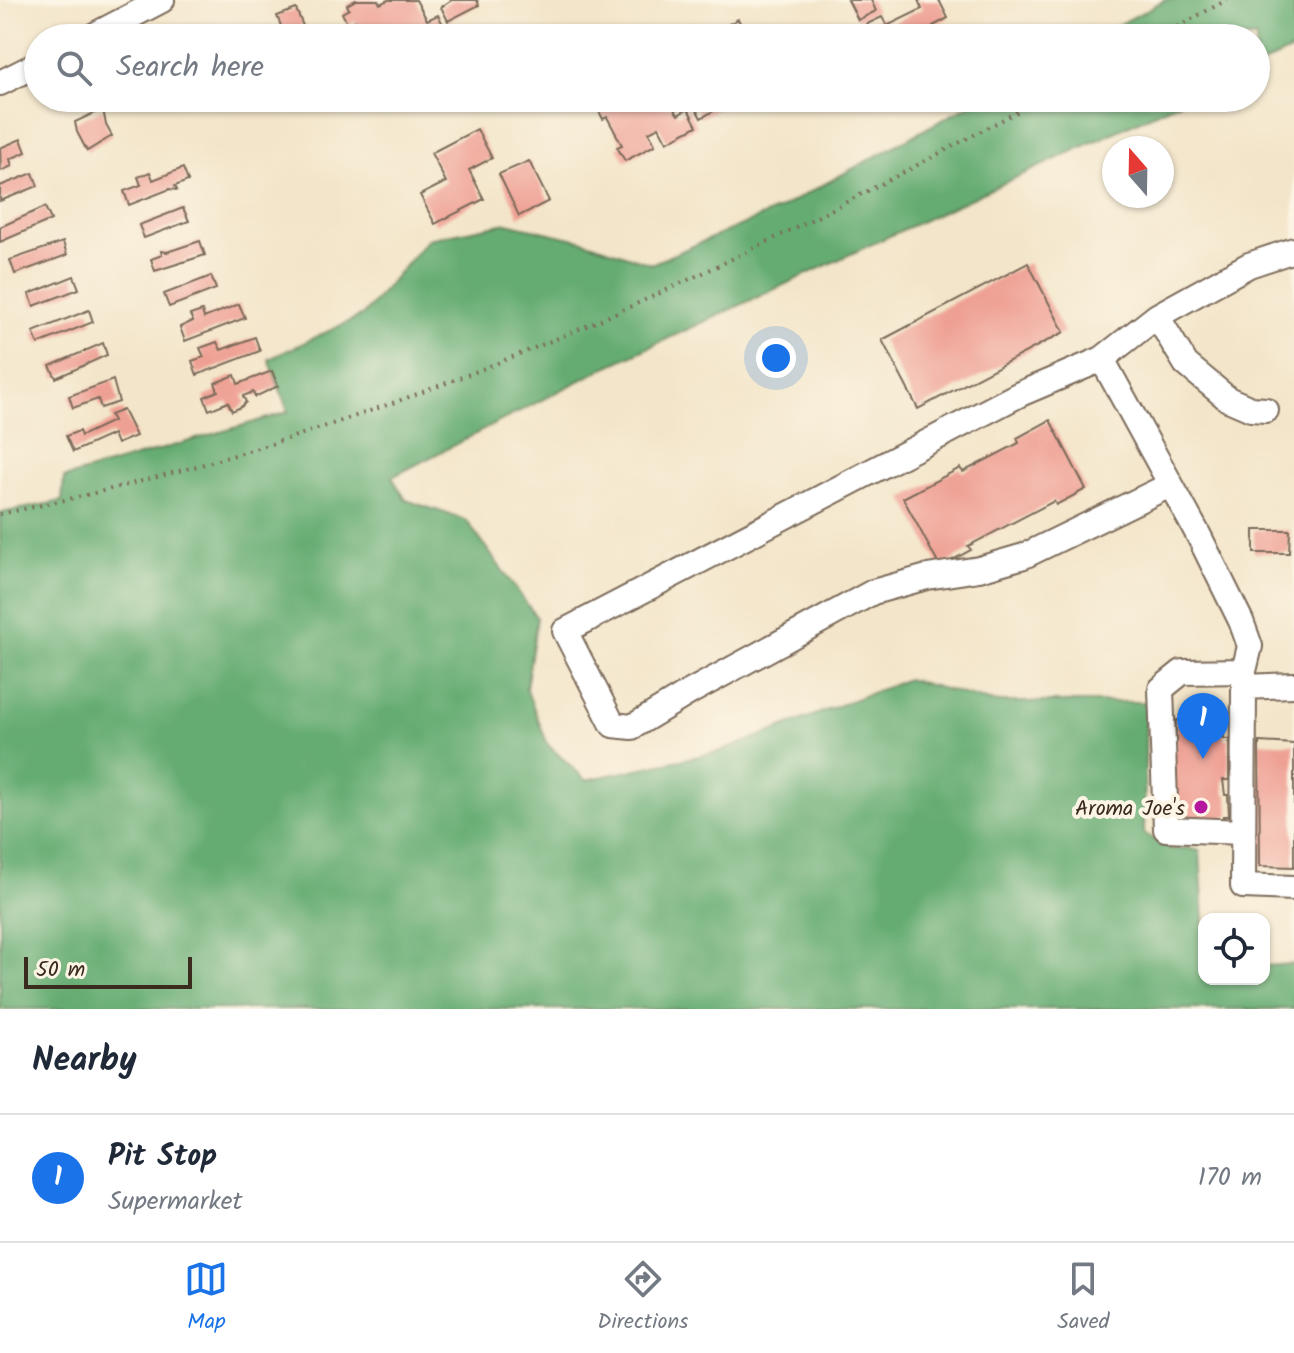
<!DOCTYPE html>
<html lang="en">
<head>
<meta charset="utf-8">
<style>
	body { margin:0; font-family:Kalam,sans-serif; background:#f2f2f3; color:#1f2937 }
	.controls { position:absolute; right:24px; bottom:24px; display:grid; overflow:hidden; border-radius:16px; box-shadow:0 2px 6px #0004 }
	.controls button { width:72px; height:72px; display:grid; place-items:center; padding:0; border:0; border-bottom:2px solid #e0e1e3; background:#fff; color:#1f2937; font:40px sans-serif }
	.compass { position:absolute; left:1102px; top:136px; width:72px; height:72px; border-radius:50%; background:#fff; box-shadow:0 2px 6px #0004; rotate:340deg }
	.scale { position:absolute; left:24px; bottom:20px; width:168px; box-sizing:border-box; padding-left:8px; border:4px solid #3b2a1e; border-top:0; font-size:22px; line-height:28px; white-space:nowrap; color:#3b2a1e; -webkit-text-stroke:6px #fcf5e5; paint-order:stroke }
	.you { position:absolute; left:776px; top:358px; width:28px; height:28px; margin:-20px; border:6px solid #fff; border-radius:50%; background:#1a73e8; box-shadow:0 0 0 12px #1a73e833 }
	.badge { display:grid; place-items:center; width:52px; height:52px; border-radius:50%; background:#1a73e8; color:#fff; font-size:26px; font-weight:700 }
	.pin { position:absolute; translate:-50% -66px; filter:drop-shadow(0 2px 4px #0008) }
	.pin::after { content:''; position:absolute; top:42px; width:28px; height:24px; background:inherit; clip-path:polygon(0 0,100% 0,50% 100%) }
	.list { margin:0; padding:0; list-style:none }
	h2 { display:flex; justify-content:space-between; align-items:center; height:104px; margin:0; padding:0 32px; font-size:34px }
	h2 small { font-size:26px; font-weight:400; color:#747a83 }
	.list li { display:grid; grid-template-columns:52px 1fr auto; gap:24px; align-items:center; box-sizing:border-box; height:128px; padding:0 32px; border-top:2px solid #e0e1e3 }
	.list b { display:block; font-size:30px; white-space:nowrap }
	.list p { margin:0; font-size:26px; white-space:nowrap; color:#747a83 }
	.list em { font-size:26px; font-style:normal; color:#747a83 }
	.icon { flex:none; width:44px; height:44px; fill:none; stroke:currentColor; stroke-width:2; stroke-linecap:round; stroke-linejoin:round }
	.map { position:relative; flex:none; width:1294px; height:1009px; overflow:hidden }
	.search { position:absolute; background:#fff; box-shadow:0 2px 6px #0004; left:24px; right:24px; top:24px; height:88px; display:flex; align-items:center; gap:20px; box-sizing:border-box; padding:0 28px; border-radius:44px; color:#747a83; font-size:30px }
	.sheet { height:232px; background:#fff }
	nav { display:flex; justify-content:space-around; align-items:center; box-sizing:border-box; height:112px; border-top:2px solid #e0e1e3; background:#fff; font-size:22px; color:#747a83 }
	nav a { display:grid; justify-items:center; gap:4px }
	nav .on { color:#1a73e8 }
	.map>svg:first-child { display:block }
	.forest { fill:#65ac72; stroke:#506b48; stroke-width:2 }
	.building { fill:#efa094 }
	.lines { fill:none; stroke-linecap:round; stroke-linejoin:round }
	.minor-casing { stroke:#7b6b5a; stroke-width:28 }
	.path { stroke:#7b6b5a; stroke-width:4; stroke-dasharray:2 6; stroke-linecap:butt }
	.minor { stroke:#fff; stroke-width:24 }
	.poi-dot { fill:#b5179e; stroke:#fcf5e5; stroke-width:3 }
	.labels { text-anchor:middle; stroke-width:8; stroke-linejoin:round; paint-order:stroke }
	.poi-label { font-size:22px; fill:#3b2a1e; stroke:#fcf5e5; text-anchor:end }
</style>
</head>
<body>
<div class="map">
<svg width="1294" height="1009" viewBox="0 0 1294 1009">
	<rect width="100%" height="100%" fill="#fcf5e5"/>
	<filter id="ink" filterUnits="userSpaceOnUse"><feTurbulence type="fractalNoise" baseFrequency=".0125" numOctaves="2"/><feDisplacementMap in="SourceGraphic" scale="16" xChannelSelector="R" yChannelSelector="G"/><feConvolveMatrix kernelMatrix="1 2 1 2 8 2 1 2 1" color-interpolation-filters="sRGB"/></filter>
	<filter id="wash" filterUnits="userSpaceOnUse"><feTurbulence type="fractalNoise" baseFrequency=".006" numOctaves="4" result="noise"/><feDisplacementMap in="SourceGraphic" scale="32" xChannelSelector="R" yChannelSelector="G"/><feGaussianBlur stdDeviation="1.8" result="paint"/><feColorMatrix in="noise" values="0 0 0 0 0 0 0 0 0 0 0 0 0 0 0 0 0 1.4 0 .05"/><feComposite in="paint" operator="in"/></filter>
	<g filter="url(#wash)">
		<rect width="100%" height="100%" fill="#f3e5c9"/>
		<path class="forest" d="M 1165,0 L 1294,0 L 1294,49 L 1256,67 L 1256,38 L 1094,38 Z
			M 982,98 L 1188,98 L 602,369 L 392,477 L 406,500 L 466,520 L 537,618 L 526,688 L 548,745 L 586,780 L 722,751 L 907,679 L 993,702 L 1146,702 L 1144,833 L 1170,849 L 1187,848 L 1200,851 L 1204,920 L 1204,979 L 1264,979 L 1264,966 L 1294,964 L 1294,1009 L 0,1009 L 0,513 L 62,501 L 64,478 L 288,412 L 269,359 L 363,315 L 428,239 L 507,223 L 584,241 L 651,264 L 779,209 Z"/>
		<g id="blocks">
			<path class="building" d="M 356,0 L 378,0 L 380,4 L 388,0 L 416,0 L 427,20 L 438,15 L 446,30 L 432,38 L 412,38 L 409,32 L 397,38 L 364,38 L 355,21 L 348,25 L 342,13 L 349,9 L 347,5 Z
				M 452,0 L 477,0 L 479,5 L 448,21 L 441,7 Z
				M 848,0 L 871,0 L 876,11 L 858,20 Z
				M 918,0 L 939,0 L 948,18 L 933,26 L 939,38 L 951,32 L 954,38 L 874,38 L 867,24 L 882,17 L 887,26 L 922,9 Z
				M 296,9 L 308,38 L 286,38 L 277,16 Z
				M 738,19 L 746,34 L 742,36 L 743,38 L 710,38 L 709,35 Z
				M 602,98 L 630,98 L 631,100 L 635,98 L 667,98 L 678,115 L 688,109 L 697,126 L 667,142 L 659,127 L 649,132 L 655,145 L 625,161 L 617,147 L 622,145 L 607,117 L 603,119 L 594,102 Z
				M 702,98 L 729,98 L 731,101 L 701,118 L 693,103 Z
				M 103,109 L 106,125 L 112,136 L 87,151 L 77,132 L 75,122 Z
				M 477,129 L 492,158 L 469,170 L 484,199 L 435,224 L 420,195 L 446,182 L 431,153 Z
				M 21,139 L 26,152 L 10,159 L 12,166 L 1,171 L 0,148 Z
				M 529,161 L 549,201 L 519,216 L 499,174 Z
				M 183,168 L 188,181 L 175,186 L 177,190 L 170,189 L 129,205 L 124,191 L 141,185 L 138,177 L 150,172 L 153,180 Z
				M 33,173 L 38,186 L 0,201 L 0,186 Z
				M 45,207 L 51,220 L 0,242 L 0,227 Z
				M 183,208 L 189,221 L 144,238 L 139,225 Z
				M 200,241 L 205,255 L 155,271 L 151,259 L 162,255 L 161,251 L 167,252 Z
				M 63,242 L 67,255 L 15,274 L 10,260 Z
				M 1028,263 L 1064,332 L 918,409 L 882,340 Z
				M 74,276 L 79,289 L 34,306 L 29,294 Z
				M 211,276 L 216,289 L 169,307 L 164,294 Z
				M 239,304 L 245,318 L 185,341 L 180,327 L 193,321 L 190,315 L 202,311 L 204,318 Z
				M 89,310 L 93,322 L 38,344 L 33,332 Z
				M 255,337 L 260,351 L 197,375 L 192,361 L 204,357 L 200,348 L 217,342 L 221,350 Z
				M 103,343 L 107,355 L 56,378 L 50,366 Z
				M 272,371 L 278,386 L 255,397 L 253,392 L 243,396 L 246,402 L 241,407 L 232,411 L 228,402 L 209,410 L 204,397 L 218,391 L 215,383 L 235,375 L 238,384 Z
				M 113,380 L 119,402 L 101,408 L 98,399 L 73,408 L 69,396 Z
				M 123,410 L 136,436 L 117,444 L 113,434 L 73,452 L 66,436 L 79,431 L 81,436 L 113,421 L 110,415 Z
				M 1050,420 L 1086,489 L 1056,505 L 1054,501 L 968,546 L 971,550 L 940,567 L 903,498 L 960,468 L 963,472 L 1019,443 L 1017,438 Z
				M 1254,530 L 1290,530 L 1289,553 L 1254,553 Z
				M 1223,719 L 1224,739 L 1229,739 L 1229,780 L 1223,780 L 1225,795 L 1228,795 L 1229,816 L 1223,816 L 1223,822 L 1176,822 L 1171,750 L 1176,751 L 1176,720 Z
				M 1259,742 L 1294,744 L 1294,867 L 1260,866 Z"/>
		</g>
	</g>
	<g filter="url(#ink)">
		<use href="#blocks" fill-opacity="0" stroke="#7b6b5a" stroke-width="2"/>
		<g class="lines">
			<g class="minor-casing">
				<path id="minor" d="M 89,38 L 162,0
					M 0,83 L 38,64
					M 1157,316 L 1249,265 L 1294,250
					M 1102,359 L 1020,394 L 565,631 L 613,725 L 632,727 L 690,692 L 873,592 L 927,577 L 979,569 L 1024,556 L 1170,485
					M 1294,685 L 1244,687 L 1243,886 L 1294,888
					M 1244,687 L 1244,671 L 1250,646 L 1241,621 L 1199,536 L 1102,359 L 1157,316 L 1186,364 L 1228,399 L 1251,409 L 1266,410
					M 1243,832 L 1166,829 L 1161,689 L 1182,672 L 1244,671"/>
			</g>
			<path class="path" d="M 1156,38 L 1227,0
				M 0,514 C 256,462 502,371 736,257 C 840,207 942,152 1043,98"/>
			<use href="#minor" class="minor"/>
		</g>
	</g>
	<circle class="poi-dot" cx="1201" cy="807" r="8"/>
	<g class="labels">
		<g class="poi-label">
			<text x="1185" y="815">Aroma Joe's</text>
		</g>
	</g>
</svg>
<div class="controls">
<button><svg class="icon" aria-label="locate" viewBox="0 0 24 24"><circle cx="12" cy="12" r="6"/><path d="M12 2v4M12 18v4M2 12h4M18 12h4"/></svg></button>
</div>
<svg class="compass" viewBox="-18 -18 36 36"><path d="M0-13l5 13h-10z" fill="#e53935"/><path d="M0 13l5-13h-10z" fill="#747a83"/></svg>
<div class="scale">50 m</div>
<div class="you"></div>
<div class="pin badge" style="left:1203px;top:759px">1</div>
<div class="search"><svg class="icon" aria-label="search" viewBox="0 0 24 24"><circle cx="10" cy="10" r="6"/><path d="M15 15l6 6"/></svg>Search here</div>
</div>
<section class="sheet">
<h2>Nearby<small></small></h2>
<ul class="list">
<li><span class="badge">1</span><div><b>Pit Stop</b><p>Supermarket</p></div><em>170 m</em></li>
</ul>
</section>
<nav>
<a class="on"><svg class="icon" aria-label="map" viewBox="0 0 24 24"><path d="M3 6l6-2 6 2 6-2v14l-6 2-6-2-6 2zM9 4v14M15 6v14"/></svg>Map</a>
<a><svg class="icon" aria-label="directions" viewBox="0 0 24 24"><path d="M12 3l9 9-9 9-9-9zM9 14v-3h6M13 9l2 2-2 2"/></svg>Directions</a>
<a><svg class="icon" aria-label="saved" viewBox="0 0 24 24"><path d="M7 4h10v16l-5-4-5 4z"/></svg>Saved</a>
</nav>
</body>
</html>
